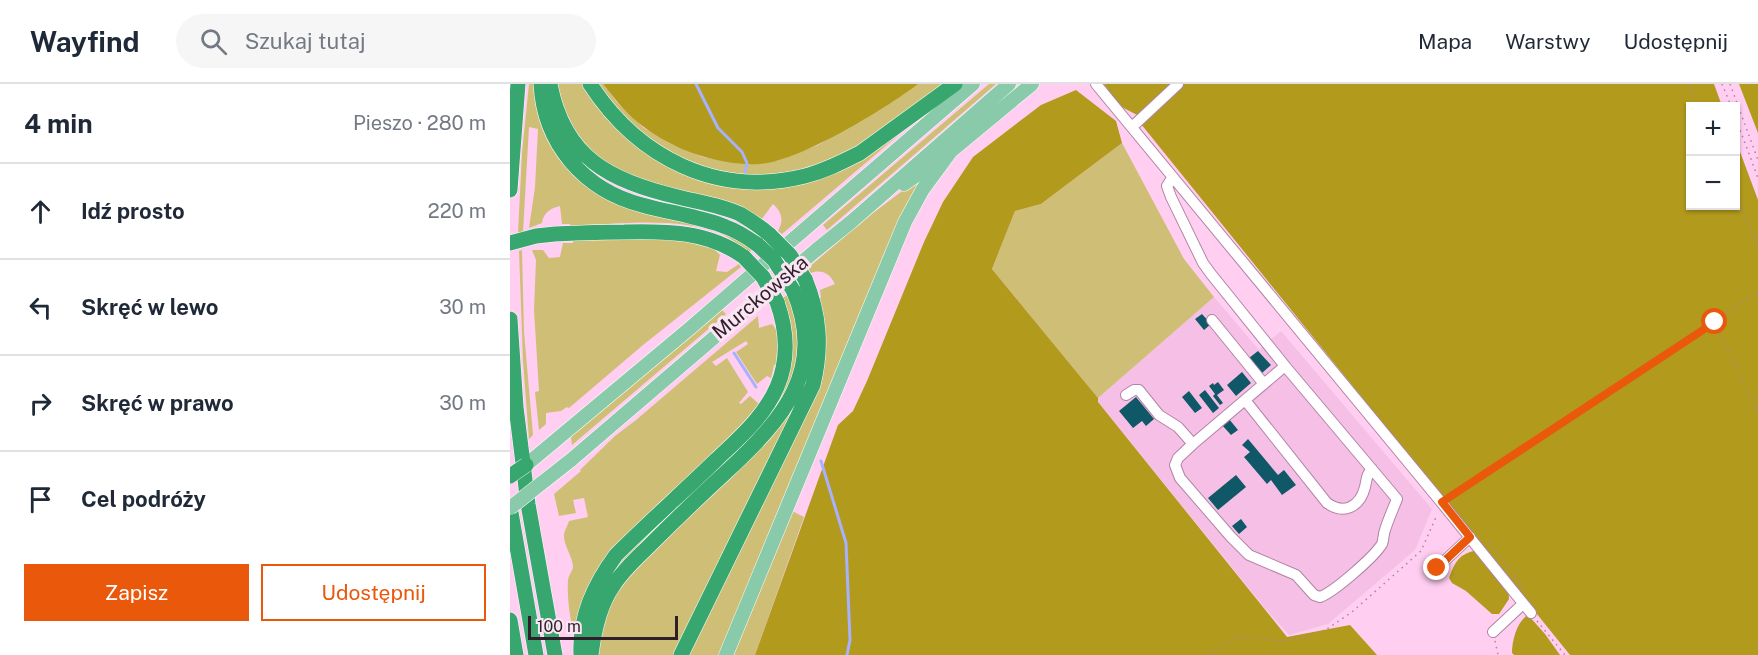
<!DOCTYPE html>
<html lang="pl">
<head>
<meta charset="utf-8">
<style>
	body { margin:0; font-family:"Public Sans",sans-serif; background:#f6f6f7; color:#1f2937 }
	.controls { position:absolute; right:18px; top:18px; display:grid; overflow:hidden; border-radius:0px; box-shadow:0 2px 4px #0004 }
	.controls button { width:54px; height:54px; display:grid; place-items:center; padding:0; border:0; border-bottom:2px solid #e0e1e3; background:#fff; color:#1f2937; font:30px sans-serif }
	.scale { position:absolute; left:18px; bottom:15px; width:150px; box-sizing:border-box; padding-left:6px; border:3px solid #301e2b; border-top:0; font-size:16px; line-height:21px; white-space:nowrap; color:#301e2b; -webkit-text-stroke:4px #fae6f3; paint-order:stroke }
	.stop { position:absolute; width:18px; height:18px; margin:-14px; border:4px solid #ea580c; border-radius:50%; background:#fff }
	.stop.end { background:#ea580c; border-color:#fff; box-shadow:0 2px 6px #0008 }
	.list { margin:0; padding:0; list-style:none }
	h2 { display:flex; justify-content:space-between; align-items:center; height:78px; margin:0; padding:0 24px; font-size:26px }
	h2 small { font-size:20px; font-weight:400; color:#747a83 }
	.list li { display:grid; grid-template-columns:39px 1fr auto; gap:18px; align-items:center; box-sizing:border-box; height:96px; padding:0 24px; border-top:2px solid #e0e1e3 }
	.list b { display:block; font-size:22px; white-space:nowrap }
	.list em { font-size:20px; font-style:normal; color:#747a83 }
	.actions { display:flex; gap:12px; padding:18px 24px }
	.actions a { flex:1; padding:14px 0; border:2px solid #ea580c; border-radius:0px; text-align:center; font-size:21px; color:#ea580c }
	.actions .main { background:#ea580c; color:#fff }
	.icon { flex:none; width:33px; height:33px; fill:none; stroke:currentColor; stroke-width:2; stroke-linecap:round; stroke-linejoin:round }
	.map { position:relative; flex:none; width:1248px; height:571px; overflow:hidden }
	header { display:flex; align-items:center; gap:36px; box-sizing:border-box; height:84px; padding:0 30px; background:#fff; border-bottom:2px solid #e0e1e3 }
	header strong { font-size:28px }
	nav { display:flex; gap:33px; margin-inline-start:auto; font-size:21px }
	.search { width:420px; height:54px; background:#f6f6f7; display:flex; align-items:center; gap:15px; box-sizing:border-box; padding:0 21px; border-radius:33px; color:#747a83; font-size:22px }
	main { display:flex }
	aside { flex:1; background:#fff }
	.map>svg:first-child { display:block }
	.built { fill:#f6c0e6 }
	.green { fill:#cfbf76 }
	.forest { fill:#b29a1c }
	.lines { fill:none; stroke-linecap:round; stroke-linejoin:round }
	.stream { stroke:#a7b2fe; stroke-width:3 }
	.building { fill:#105767 }
	.minor-casing { stroke:#b184a4; stroke-width:12 }
	.major-casing { stroke:#fff; stroke-width:15 }
	.highway-casing { stroke:#fff; stroke-width:16 }
	.path { stroke:#aa869f; stroke-width:1.5; stroke-dasharray:1.5 4.5; stroke-linecap:butt }
	.minor { stroke:#fff; stroke-width:10 }
	.major { stroke:#88caa9; stroke-width:14 }
	.highway { stroke:#38a76f; stroke-width:15 }
	.major-bridge-casing { stroke:#fff; stroke-width:15; stroke-linecap:butt }
	.highway-bridge-casing { stroke:#fff; stroke-width:16; stroke-linecap:butt }
	.major-bridge { stroke:#88caa9; stroke-width:14 }
	.highway-bridge { stroke:#38a76f; stroke-width:15 }
	.route { stroke:#ea580c; stroke-width:8 }
	.labels { text-anchor:middle; stroke-width:6; stroke-linejoin:round; paint-order:stroke }
	.street-label { font-size:20px; fill:#301e2b; stroke:#fae6f3 }
</style>
</head>
<body>
<header>
<strong>Wayfind</strong>
<div class="search"><svg class="icon" aria-label="search" viewBox="0 0 24 24"><circle cx="10" cy="10" r="6"/><path d="M15 15l6 6"/></svg>Szukaj tutaj</div>
<nav><a>Mapa</a><a>Warstwy</a><a>Udostępnij</a></nav>
</header>
<main>
<aside>
<h2>4 min<small>Pieszo · 280 m</small></h2>
<ul class="list">
<li><svg class="icon" aria-label="ahead" viewBox="0 0 24 24"><path d="M12 20V5M6 11l6-6 6 6"/></svg><div><b>Idź prosto</b></div><em>220 m</em></li>
<li><svg class="icon" aria-label="left" viewBox="0 0 24 24"><path d="M17 20v-9H6M10 6l-5 5 5 5"/></svg><div><b>Skręć w lewo</b></div><em>30 m</em></li>
<li><svg class="icon" aria-label="right" viewBox="0 0 24 24"><path d="M7 20v-9h11M14 6l5 5-5 5"/></svg><div><b>Skręć w prawo</b></div><em>30 m</em></li>
<li><svg class="icon" aria-label="arrive" viewBox="0 0 24 24"><path d="M6 21V4h12l-3 4 3 4H6"/></svg><div><b>Cel podróży</b></div></li>
</ul>
<div class="actions"><a class="main">Zapisz</a><a>Udostępnij</a></div>
</aside>
<div class="map">
<svg width="1248" height="571" viewBox="0 0 1248 571">
	<rect width="100%" height="100%" fill="#ffcef0"/>
	<path class="built" d="M 704,213 L 749,266 L 771,247 L 922,425 L 905,466 L 818,540 L 779,551 L 755,524 L 588,318 L 588,314 Z"/>
	<path class="green" d="M 19,0 L 26,0 L 65,92 L 215,148 L 243,165 L 239,168 C 230,162 222,155 212,150 C 171,132 105,140 60,142 L 60,140 L 52,140 L 50,122 C 41,124 33,129 32,139 L 19,144 L 25,103 L 28,45 L 19,43 L 13,148 L 8,149 L 12,69 Z
		M 45,0 L 75,0 L 126,61 L 259,103 L 405,37 L 272,150 L 268,147 C 274,136 272,128 263,120 L 251,136 L 153,105 L 96,82 L 61,46 Z
		M 87,0 L 93,0 L 106,17 L 134,44 L 159,59 L 193,73 L 214,77 L 279,72 L 308,61 L 335,45 L 408,0 L 437,0 L 347,64 L 306,83 L 245,93 L 184,82 L 133,54 Z
		M 479,0 L 486,0 L 317,146 L 313,141 Z
		M 612,59 L 674,175 L 704,213 L 588,314 L 482,185 L 505,127 L 531,120 Z
		M 419,87 L 385,145 L 209,571 L 176,571 L 293,335 L 309,214 L 311,214 L 310,206 L 325,200 C 320,190 312,185 301,189 L 298,184 L 359,132 Z
		M 63,155 L 171,155 L 205,164 L 205,166 L 210,171 L 206,187 L 217,188 L 229,180 L 231,183 L 133,261 L 59,324 L 57,323 L 51,327 L 36,329 L 36,340 L 29,346 L 25,308 L 29,307 L 24,226 L 26,176 L 22,166 L 33,166 L 39,174 L 50,173 L 53,159 L 63,159 Z
		M 12,166 L 14,248 L 23,351 L 19,355 L 13,277 L 9,167 Z
		M 291,199 L 297,214 L 299,294 L 165,571 L 87,571 L 91,541 L 109,503 L 289,309 L 287,203 Z
		M 279,210 L 284,224 L 289,267 L 283,296 L 258,339 L 101,495 L 101,491 L 119,468 L 235,357 L 283,263 L 280,234 L 273,214 Z
		M 212,226 L 216,230 L 62,361 L 61,353 L 64,349 Z
		M 248,232 L 249,244 L 262,240 L 268,248 L 266,281 L 264,281 L 261,294 L 257,292 L 247,300 L 226,268 L 238,260 L 236,257 L 202,278 L 206,282 L 217,274 L 238,308 L 229,319 L 231,320 L 240,312 L 249,320 L 219,355 L 115,454 L 66,544 L 62,542 C 59,527 57,511 58,496 C 59,490 63,487 63,482 C 62,471 53,461 54,450 C 55,445 58,441 59,437 L 78,433 L 74,414 L 63,416 L 66,429 L 49,432 L 44,410 L 71,387 L 70,386 L 105,352 L 126,336 Z
		M 282,427 L 294,433 L 245,571 L 223,571 Z"/>
	<path class="forest" d="M 93,0 L 408,0 C 375,25 290,77 250,80 C 211,82 165,67 134,43 C 118,32 105,15 93,0 Z
		M 594,0 L 1204,0 L 1212,22 L 1180,22 L 1180,122 L 1226,122 L 1226,57 L 1248,116 L 1248,571 L 1060,571 L 631,40 L 646,14 L 627,31 L 610,22 Z
		M 1229,0 L 1248,0 L 1248,49 Z
		M 566,6 L 606,37 L 612,59 L 531,120 L 505,127 L 482,185 L 588,314 L 588,318 L 777,553 L 840,541 L 867,571 L 245,571 L 328,341 L 343,327 L 357,297 L 414,158 L 433,118 L 463,73 L 531,21 Z
		M 968,466 L 998,504 L 999,515 L 989,530 L 982,530 L 956,507 L 942,499 L 939,494 C 946,476 949,470 968,466 Z
		M 1018,531 L 1035,550 L 1050,571 L 1004,571 L 1002,569 C 1002,557 1007,537 1018,531 Z"/>
	<g class="lines">
		<path class="stream" d="M 186,0 L 208,44 L 232,68 L 237,79 L 235,88
			M 224,269 L 246,303
			M 311,377 L 336,459 L 340,556 L 337,571"/>
	</g>
	<path class="building" d="M 692,230 L 701,240 L 694,246 L 685,235 Z
		M 748,267 L 761,281 L 752,289 L 739,274 Z
		M 732,288 L 741,299 L 726,312 L 717,301 Z
		M 708,298 L 714,306 L 707,311 L 713,319 L 710,321 L 703,312 L 705,310 L 699,302 L 703,299 L 704,301 Z
		M 695,306 L 709,324 L 703,329 L 689,311 Z
		M 679,307 L 692,324 L 685,329 L 672,313 Z
		M 626,313 L 644,335 L 636,342 L 632,337 L 623,344 L 609,327 Z
		M 719,335 L 728,346 L 721,351 L 712,341 Z
		M 738,355 L 768,391 L 774,386 L 786,401 L 772,411 L 761,396 L 757,400 L 734,373 L 740,368 L 732,361 Z
		M 726,391 L 736,403 L 708,426 L 698,414 Z
		M 731,435 L 737,443 L 729,450 L 722,442 Z"/>
	<g class="lines">
		<g class="minor-casing">
			<path id="minor" d="M 586,0 L 931,418 L 1021,529
				M 622,43 L 668,0
				M 662,94 L 657,102 L 661,113 L 693,179 L 701,190 L 775,282 L 887,415 C 883,425 878,436 875,446 C 873,451 874,455 872,460 C 864,473 824,508 810,513 L 804,511 L 786,491 L 739,471 L 721,453 L 670,394 L 665,381 L 668,374 L 683,360 L 775,282
				M 702,236 L 754,300
				M 616,311 L 624,306 L 629,306 L 649,331 L 668,343 L 683,360
				M 735,316 L 817,419 C 834,431 850,423 855,403 C 857,395 856,391 862,385
				M 927,484 L 960,453
				M 983,548 L 1013,520"/>
		</g>
		<g class="major-casing">
			<path id="major" d="M 394,100 L 441,67 L 522,0
				M 61,376 L 305,167 L 341,138 L 499,0
				M 16,381 L 179,245 L 463,0
				M 216,571 L 395,138 L 413,105 L 441,67"/>
		</g>
		<g class="highway-casing">
			<path id="highway" d="M 31,0 C 34,60 74,106 132,121 C 160,129 189,132 216,143 C 228,147 238,154 248,161
				M 40,0 C 54,74 100,97 168,113 C 188,118 210,121 230,130 C 240,136 251,143 260,151
				M 80,0 C 128,74 207,114 295,92 C 315,87 332,78 350,69 L 445,0
				M 0,106 L 8,0
				M 0,159 L 26,152 L 45,150 C 68,149 91,148 114,148 C 157,147 198,147 234,173
				M 0,235 L 6,323 L 18,420 L 45,571
				M 0,423 L 26,571
				M 0,536 L 6,571
				M 71,571 C 69,533 84,501 106,471 C 138,439 173,408 206,376 C 228,355 254,333 267,303 C 279,275 277,246 267,218
				M 81,571 C 84,547 89,522 103,502 C 113,486 127,474 140,461 C 165,436 190,412 216,388 C 272,336 318,286 283,206
				M 171,571 L 303,301 C 312,264 310,231 295,195"/>
		</g>
		<path class="path" d="M 1179,0 L 1188,22
			M 1212,0 L 1221,22
			M 1220,0 L 1248,76
			M 1226,35 L 1248,94
			M 1226,110 L 1248,163
			M 1205,239 L 1248,330
			M 941,411 L 1248,208
			M 979,459 L 1015,505
			M 1027,537 L 1055,571
			M 985,557 L 988,571
			M 699,571 L 730,552 L 769,557 L 792,554 L 817,545 L 842,528 L 911,467 L 927,431"/>
		<use href="#minor" class="minor"/>
		<use href="#major" class="major"/>
		<use href="#highway" class="highway"/>
		<g class="major-bridge-casing">
			<path id="major-bridge" d="M 0,424 L 61,376"/>
		</g>
		<g class="highway-bridge-casing">
			<path id="highway-bridge" d="M 260,151 L 280,171 L 295,195
				M 248,161 L 264,176 L 283,206
				M 234,173 L 253,193 L 267,218
				M 0,392 L 16,381"/>
		</g>
		<use href="#major-bridge" class="major-bridge"/>
		<use href="#highway-bridge" class="highway-bridge"/>
	</g>
	<g class="lines">
		<path class="route" d="M 927,484 L 960,453 L 932,418 L 1205,238"/>
	</g>
	<g class="labels">
		<g class="street-label">
			<text transform="translate(250 213) rotate(-40)" y="7">Murckowska</text>
		</g>
	</g>
</svg>
<div class="controls">
<button>+</button>
<button>−</button>
</div>
<div class="scale">100 m</div>
<div class="stop" style="left:1205px;top:238px"></div>
<div class="stop end" style="left:927px;top:484px"></div>
</div>
</main>
</body>
</html>
